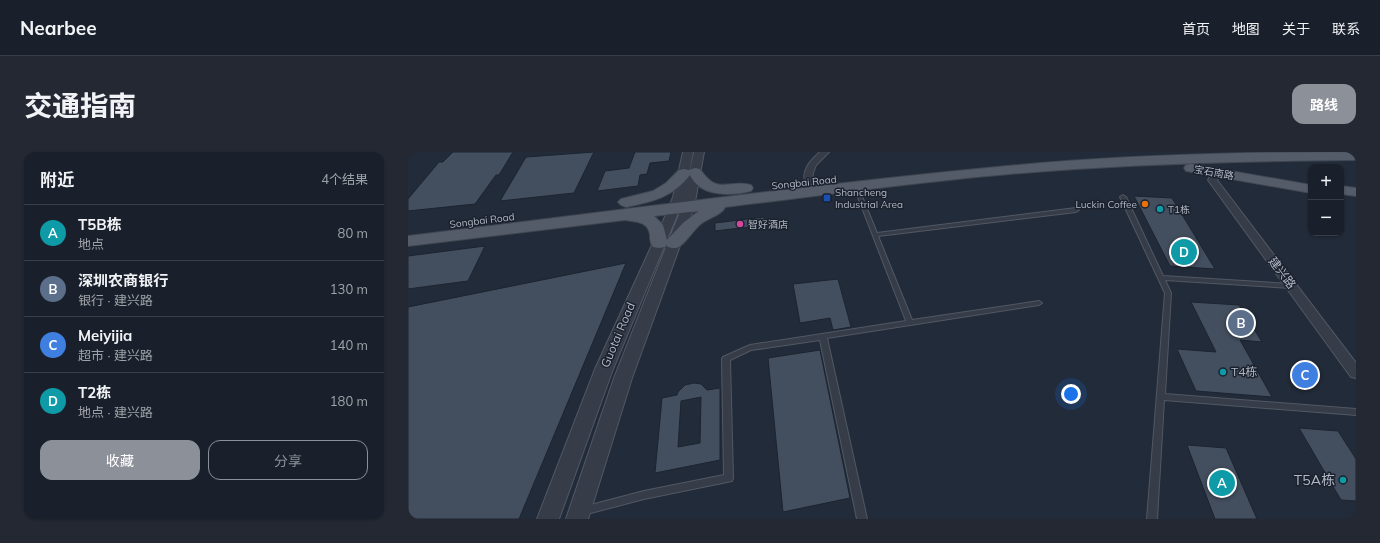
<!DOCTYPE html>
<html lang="zh">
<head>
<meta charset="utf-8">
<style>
	body { margin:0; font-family:Mulish,"Noto Sans SC",sans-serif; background:#232833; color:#f1f3f6 }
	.controls { position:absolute; right:12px; top:12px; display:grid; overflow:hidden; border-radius:8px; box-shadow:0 1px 3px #0004 }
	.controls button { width:36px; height:36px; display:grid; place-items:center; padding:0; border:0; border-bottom:1px solid #383e47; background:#1a202b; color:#f1f3f6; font:20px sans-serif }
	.you { position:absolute; left:663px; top:242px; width:14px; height:14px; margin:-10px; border:3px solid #fff; border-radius:50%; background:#1a73e8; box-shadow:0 0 0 6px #1a73e833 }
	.badge { display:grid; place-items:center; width:26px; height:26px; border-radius:50%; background:#8c9099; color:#fff; font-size:13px; font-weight:700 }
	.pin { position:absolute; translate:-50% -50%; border:2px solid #fff; box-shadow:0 1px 4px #0006 }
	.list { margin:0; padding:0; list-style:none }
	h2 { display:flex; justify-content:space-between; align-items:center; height:52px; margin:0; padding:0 16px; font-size:17px }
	h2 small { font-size:13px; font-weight:400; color:#9fa3a9 }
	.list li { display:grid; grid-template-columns:26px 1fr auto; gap:12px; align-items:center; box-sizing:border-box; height:56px; padding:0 16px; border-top:1px solid #383e47 }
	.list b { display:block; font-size:15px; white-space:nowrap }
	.list p { margin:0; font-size:13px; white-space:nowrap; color:#9fa3a9 }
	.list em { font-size:13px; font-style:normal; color:#9fa3a9 }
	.actions { display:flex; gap:8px; padding:12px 16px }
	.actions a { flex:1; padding:9px 0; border:1px solid #8c9099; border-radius:12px; text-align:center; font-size:14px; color:#8c9099 }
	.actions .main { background:#8c9099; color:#fff }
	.map { position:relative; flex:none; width:948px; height:367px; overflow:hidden; border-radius:12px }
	header { display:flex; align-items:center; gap:24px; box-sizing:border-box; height:56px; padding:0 20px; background:#1a202b; border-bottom:1px solid #383e47 }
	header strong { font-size:19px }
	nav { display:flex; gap:22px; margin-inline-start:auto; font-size:14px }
	.intro { display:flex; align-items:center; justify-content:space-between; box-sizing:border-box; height:96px; padding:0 24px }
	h1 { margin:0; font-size:28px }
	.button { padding:10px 18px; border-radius:12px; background:#8c9099; color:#fff; font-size:14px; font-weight:700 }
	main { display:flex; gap:24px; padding:0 24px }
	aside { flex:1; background:#1a202b; border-radius:12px; box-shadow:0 1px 3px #0004 }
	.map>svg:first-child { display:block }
	.building { fill:#434e5e; stroke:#1d2430; fill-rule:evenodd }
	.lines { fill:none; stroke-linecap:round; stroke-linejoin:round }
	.service-casing { stroke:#515864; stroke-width:2 }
	.minor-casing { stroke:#515864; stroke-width:2 }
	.tertiary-casing { stroke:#515864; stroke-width:2 }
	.primary-casing { stroke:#3f4652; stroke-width:2 }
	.service { fill:#363d49; fill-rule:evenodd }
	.minor { fill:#363d49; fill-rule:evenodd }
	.tertiary { fill:#363d49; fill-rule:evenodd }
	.primary { fill:#545c69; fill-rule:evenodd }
	.transit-dot { fill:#1a4fb4; stroke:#1b222e; stroke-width:1.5 }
	.food-dot { fill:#e8710a; stroke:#1b222e; stroke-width:1.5 }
	.culture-dot { fill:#0f9aa8; stroke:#1b222e; stroke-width:1.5 }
	.hotel-dot { fill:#d1479c; stroke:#1b222e; stroke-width:1.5 }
	.labels { text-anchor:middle; stroke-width:3; stroke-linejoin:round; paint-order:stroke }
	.far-street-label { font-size:10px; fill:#b1b8c5; stroke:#1b222e }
	.far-poi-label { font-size:10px; fill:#b1b8c5; stroke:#1b222e; text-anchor:start }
	.street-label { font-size:12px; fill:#b1b8c5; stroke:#1b222e }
	.poi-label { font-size:12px; fill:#b1b8c5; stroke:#1b222e; text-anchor:start }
	.near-poi-label { font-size:14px; fill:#b1b8c5; stroke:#1b222e; text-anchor:end }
</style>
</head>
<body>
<header>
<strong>Nearbee</strong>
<nav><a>首页</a><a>地图</a><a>关于</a><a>联系</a></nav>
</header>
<div class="intro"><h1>交通指南</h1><a class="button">路线</a></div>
<main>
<aside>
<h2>附近<small>4个结果</small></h2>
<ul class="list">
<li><span class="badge" style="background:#0f9aa8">A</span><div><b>T5B栋</b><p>地点</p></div><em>80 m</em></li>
<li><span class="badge" style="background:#5c6f8a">B</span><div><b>深圳农商银行</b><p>银行 · 建兴路</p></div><em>130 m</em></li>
<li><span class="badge" style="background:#3f7fe0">C</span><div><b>Meiyijia</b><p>超市 · 建兴路</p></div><em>140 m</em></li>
<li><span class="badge" style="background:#0f9aa8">D</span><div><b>T2栋</b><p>地点 · 建兴路</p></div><em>180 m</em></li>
</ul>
<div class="actions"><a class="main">收藏</a><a>分享</a></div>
</aside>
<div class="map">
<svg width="948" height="367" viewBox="0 0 948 367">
	<rect width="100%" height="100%" fill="#222b39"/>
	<path class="building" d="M 45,0 L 105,0 L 91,23 L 88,23 L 67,52 L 0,59 L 0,47 L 31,10 L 35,10 Z
		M 186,0 L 166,41 L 92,49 L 118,5 Z
		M 227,0 L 263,0 L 261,9 L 242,11 L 239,22 L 232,23 L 230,34 L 189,39 L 197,19 L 221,16 Z
		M 726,44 L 764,46 L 807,117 L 762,114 Z
		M 356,65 L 357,73 L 307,79 L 307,71 Z
		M 77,94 L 60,129 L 0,137 L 0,104 Z
		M 218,111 L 111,367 L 0,367 L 0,155 Z
		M 430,127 L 443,175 L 425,178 L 422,166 L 392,171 L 385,132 Z
		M 783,150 L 831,153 L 854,190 L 832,188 L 864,245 L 788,239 L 769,197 L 808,200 Z
		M 412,198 L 442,346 L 375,360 L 360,206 Z
		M 286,231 L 293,232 L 299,238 L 312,236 L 312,308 L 247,321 L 254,246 L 269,243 L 270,240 L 277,233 ZM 293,245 L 292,291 L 270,295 L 273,249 Z
		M 891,276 L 930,279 L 948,307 L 948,349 L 933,348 Z
		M 779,293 L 818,296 L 849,367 L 807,367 Z"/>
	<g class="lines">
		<g class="service-casing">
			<path id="service" d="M 446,34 L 450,35 L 469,81 L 668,56 L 671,58 L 668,60 L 470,84 L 504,168 L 631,149 L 634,151 L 631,153 L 419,186 L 459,367 L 449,367 L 412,188 L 343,198 L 322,208 L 325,326 L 324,329 L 236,347 L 175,363 L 172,362 L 170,359 L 172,356 L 175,355 L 236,339 L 316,323 L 314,207 L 315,205 L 342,193 L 498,169 L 446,35 Z
				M 715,43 L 718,45 L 755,124 L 883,132 L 886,134 L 883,136 L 757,128 L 763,141 L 757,242 L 948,257 L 948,263 L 756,248 L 749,367 L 739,367 L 757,141 L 712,45 Z"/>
		</g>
		<g class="minor-casing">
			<path id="minor" d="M 412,0 L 421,0 L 408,13 L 405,21 L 404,32 L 398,32 C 392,19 403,8 412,0 Z
				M 808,18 L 812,21 L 809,28 L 948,211 L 948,226 L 943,225 L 800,28 L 805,19 Z"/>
		</g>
		<g class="tertiary-casing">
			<path id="tertiary" d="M 275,0 L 285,0 L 280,27 L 286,0 L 296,0 L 286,55 L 224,226 L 180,367 L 158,367 L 206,226 L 274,55 L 275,49 L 205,217 L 151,367 L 129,367 L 187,217 L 261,56 L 265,45 Z"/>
		</g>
		<g class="primary-casing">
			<path id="primary" d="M 948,0 L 948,8 C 832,9 717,12 602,22 C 507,30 412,44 317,55 C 315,62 301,66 294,71 C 286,77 279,89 272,94 C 269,97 264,96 260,95 L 258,93 L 257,95 L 251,96 L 245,95 C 242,91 242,87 242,83 C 240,69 228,70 217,68 L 0,94 L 0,84 C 200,60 399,33 599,14 C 715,3 832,0 948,0 ZM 291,59 L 275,71 L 259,88 L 255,73 L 246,64 Z
				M 783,12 L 903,33 L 903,41 L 778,19 L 776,16 L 778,13 Z
				M 287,16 L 292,17 C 310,44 319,27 343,33 L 345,36 L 343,39 C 323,44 292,45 282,23 C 265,45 244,50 218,55 L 213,53 L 210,50 L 213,47 L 245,39 L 258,31 L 271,18 L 276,17 L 281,18 Z
				M 933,34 L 948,36 L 948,44 L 933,42 Z"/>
		</g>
		<use href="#service" class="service"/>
		<use href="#minor" class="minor"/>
		<use href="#tertiary" class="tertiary"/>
		<use href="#primary" class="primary"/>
	</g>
	<rect class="transit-dot" x="415" y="42" width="8" height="8" rx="2"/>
	<circle class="food-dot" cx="737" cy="52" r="4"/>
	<g class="culture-dot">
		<circle cx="752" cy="57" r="4"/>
		<circle cx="815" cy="220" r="4"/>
		<circle cx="935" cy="328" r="4"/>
	</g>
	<circle class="hotel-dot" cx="332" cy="72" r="4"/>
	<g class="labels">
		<g class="far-street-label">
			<text transform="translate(806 20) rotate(10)" y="4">宝石南路</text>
			<text transform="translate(396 30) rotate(-6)" y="4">Songbai Road</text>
			<text transform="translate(74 68) rotate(-7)" y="4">Songbai Road</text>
		</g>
		<g class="far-poi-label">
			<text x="427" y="44">Shancheng<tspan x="427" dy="12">Industrial Area</tspan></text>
			<text x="729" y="56" text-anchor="end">Luckin Coffee</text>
			<text x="760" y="61">T1栋</text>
			<text x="340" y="76">智好酒店</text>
		</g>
		<g class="street-label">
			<text transform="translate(874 121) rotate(53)" y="4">建兴路</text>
			<text transform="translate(210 183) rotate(-67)" y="4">Guotai Road</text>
		</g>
		<g class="poi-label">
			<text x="823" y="224">T4栋</text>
		</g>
		<g class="near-poi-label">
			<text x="927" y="333">T5A栋</text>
		</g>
	</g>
</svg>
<div class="controls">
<button>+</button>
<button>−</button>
</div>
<div class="you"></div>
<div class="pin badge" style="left:814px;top:331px;background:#0f9aa8">A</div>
<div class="pin badge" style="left:833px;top:171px;background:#5c6f8a">B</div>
<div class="pin badge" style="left:897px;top:223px;background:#3f7fe0">C</div>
<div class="pin badge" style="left:776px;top:100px;background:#0f9aa8">D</div>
</div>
</main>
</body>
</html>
